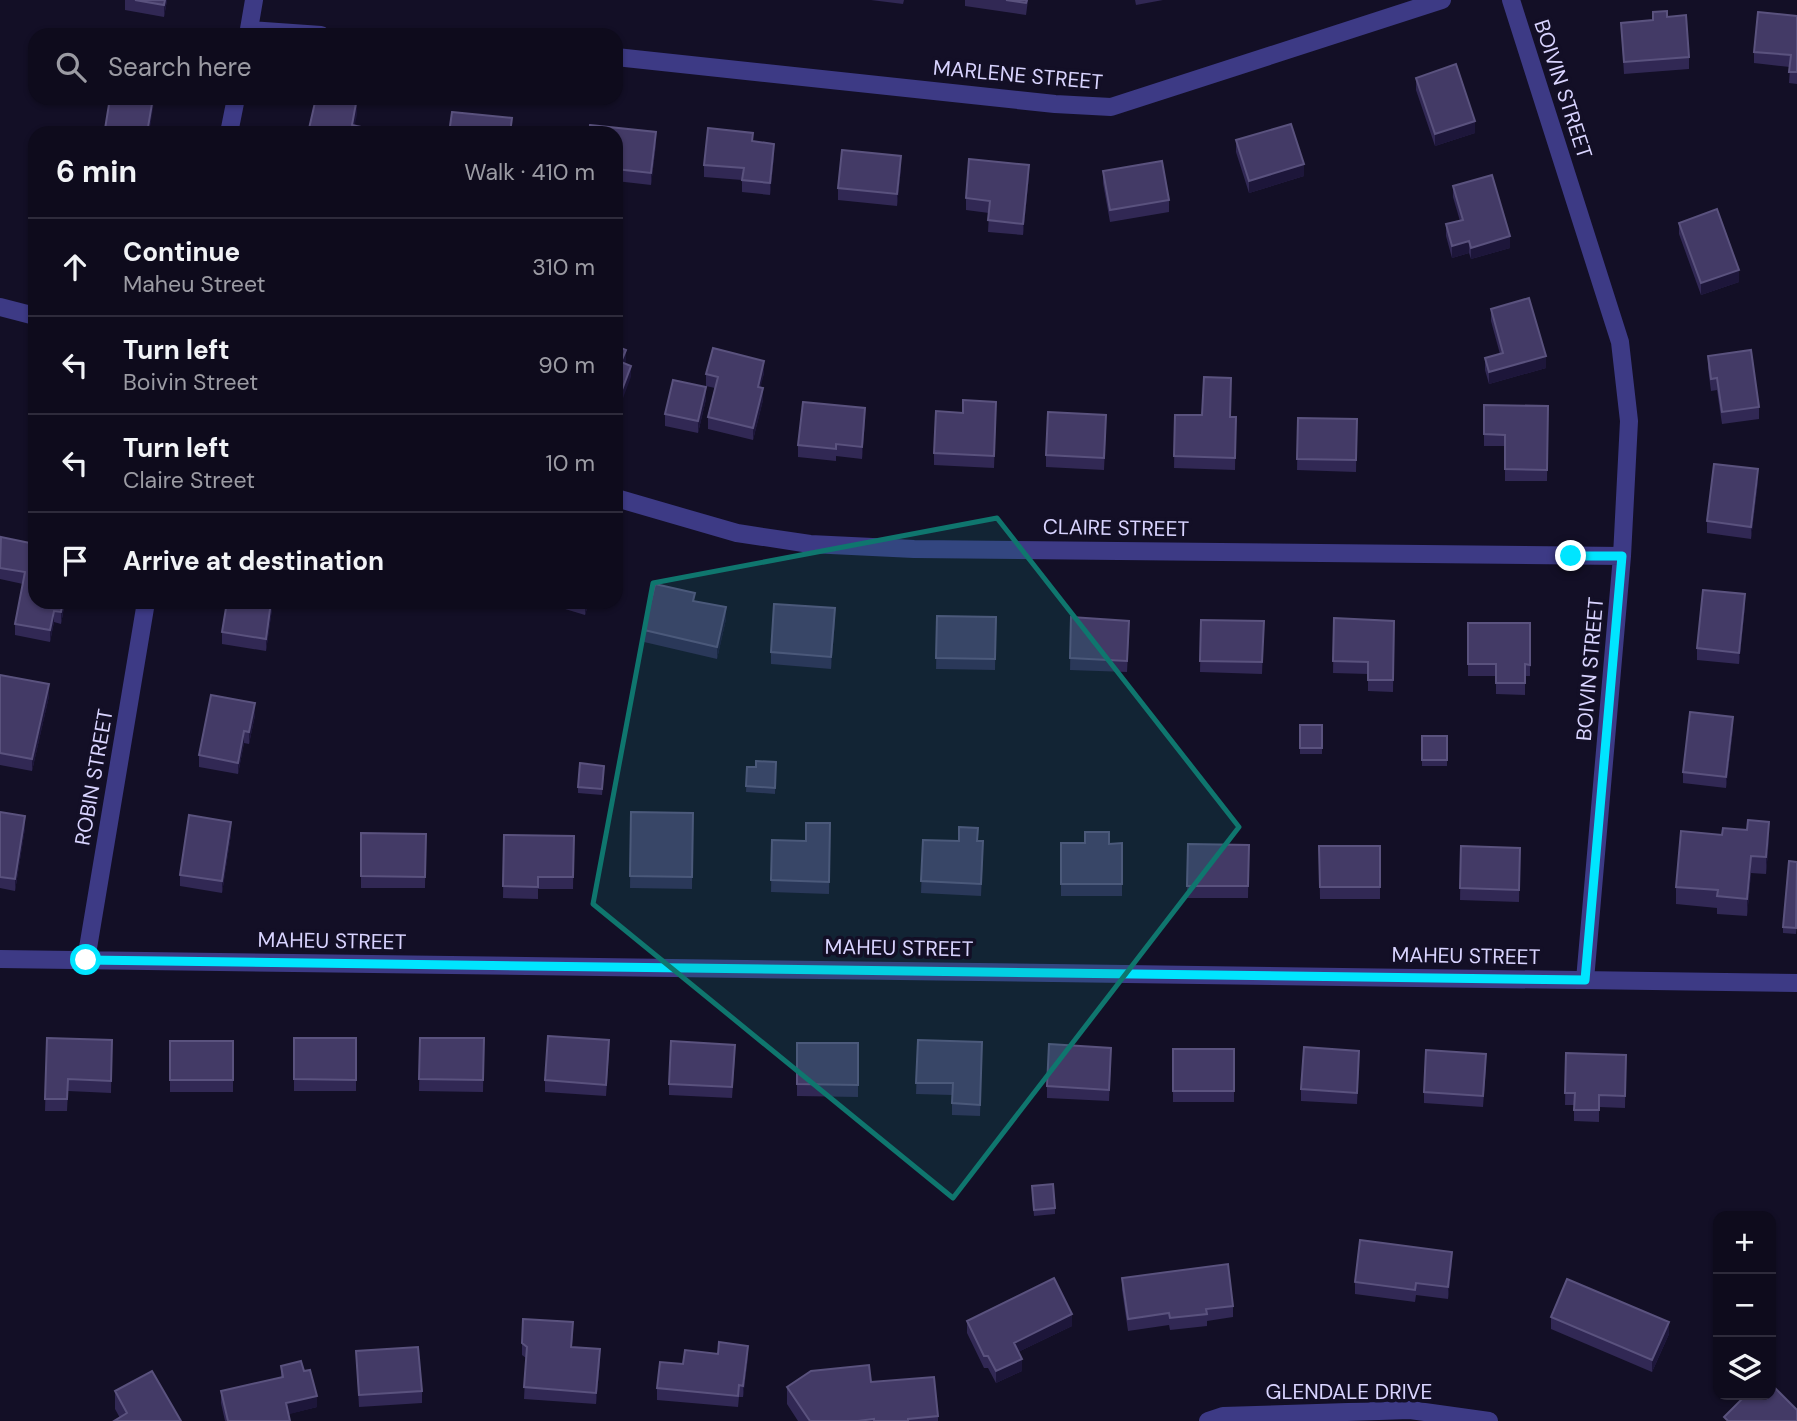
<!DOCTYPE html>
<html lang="en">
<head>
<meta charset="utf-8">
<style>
	body { margin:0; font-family:"DM Sans",sans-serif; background:#1c1929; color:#f1f3f6 }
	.controls { position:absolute; right:21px; bottom:21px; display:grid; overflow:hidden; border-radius:14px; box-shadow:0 2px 5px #0004 }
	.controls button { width:63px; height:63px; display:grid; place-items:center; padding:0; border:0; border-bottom:2px solid #2e2b3b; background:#0e0b1c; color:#f1f3f6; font:35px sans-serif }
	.stop { position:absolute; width:21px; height:21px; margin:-16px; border:5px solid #00e5ff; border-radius:50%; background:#fff }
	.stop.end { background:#00e5ff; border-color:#fff; box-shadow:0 2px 7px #0008 }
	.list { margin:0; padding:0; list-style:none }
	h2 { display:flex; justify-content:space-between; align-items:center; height:91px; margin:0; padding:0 28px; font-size:30px }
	h2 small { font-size:23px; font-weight:400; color:#9b9ba3 }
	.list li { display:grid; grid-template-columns:46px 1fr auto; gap:21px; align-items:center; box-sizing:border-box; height:98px; padding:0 28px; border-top:2px solid #2e2b3b }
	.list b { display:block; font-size:26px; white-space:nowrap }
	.list p { margin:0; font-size:23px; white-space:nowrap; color:#9b9ba3 }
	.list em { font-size:23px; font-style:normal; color:#9b9ba3 }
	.icon { flex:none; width:38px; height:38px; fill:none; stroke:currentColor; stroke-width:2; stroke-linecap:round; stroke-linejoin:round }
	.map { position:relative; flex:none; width:1797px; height:1421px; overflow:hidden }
	.search { position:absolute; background:#0e0b1c; box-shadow:0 2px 5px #0004; left:28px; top:28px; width:595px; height:77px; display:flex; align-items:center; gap:18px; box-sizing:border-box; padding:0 24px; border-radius:21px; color:#9b9ba3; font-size:26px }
	.panel { position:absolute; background:#0e0b1c; box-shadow:0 2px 5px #0004; left:28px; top:126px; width:595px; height:483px; border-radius:21px }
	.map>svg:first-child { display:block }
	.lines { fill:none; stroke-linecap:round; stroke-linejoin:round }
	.minor { stroke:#3d3a85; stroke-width:18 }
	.wall { fill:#312854 }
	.shaded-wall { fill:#1d163a }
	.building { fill:#433a66; stroke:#5a527e; stroke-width:2 }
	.route { stroke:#00e5ff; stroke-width:9 }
	.marked { fill:#0f766e; fill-opacity:0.2; stroke:#0f766e; stroke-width:5; stroke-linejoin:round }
	.labels { text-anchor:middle; stroke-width:7; stroke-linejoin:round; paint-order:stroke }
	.street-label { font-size:21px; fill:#d9d4ff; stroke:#130f26 }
</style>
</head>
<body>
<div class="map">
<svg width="1797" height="1421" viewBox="0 0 1797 1421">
	<rect width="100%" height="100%" fill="#130f26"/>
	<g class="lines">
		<path class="minor" d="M 1511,0 L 1620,342 L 1629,421 L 1622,556 L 1585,980
			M 249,30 L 321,35
			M 248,35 L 254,0
			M 616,57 L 1055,104 L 1111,107 L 1442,0
			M 229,133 L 236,98
			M 0,307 L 35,316
			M 616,498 L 737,533 L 810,544 L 914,549 L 1622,556
			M 0,959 L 1797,983
			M 86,960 L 146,602
			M 1208,1421 L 1223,1416 L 1410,1410 L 1489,1421"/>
	</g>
	<path class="wall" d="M 125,0 L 167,0 L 164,17 L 125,10 Z
		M 871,0 L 904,0 L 903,4 Z
		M 965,0 L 1028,0 L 1026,15 L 965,6 Z
		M 1135,0 L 1163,0 L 1136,5 Z
		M 1797,16 L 1797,84 L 1789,83 L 1790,67 L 1754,63 L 1754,52 Z
		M 1667,17 L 1689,57 L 1689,69 L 1624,74 L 1621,23 L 1653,20 Z
		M 1416,78 L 1475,133 L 1435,146 L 1416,90 Z
		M 154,98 L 149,133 L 105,133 L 105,129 Z
		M 616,133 L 656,144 L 651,185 L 616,181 Z
		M 1236,140 L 1304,176 L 1249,193 L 1236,152 Z
		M 753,142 L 774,156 L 770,195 L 742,192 L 742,180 L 704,177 L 704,165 Z
		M 901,168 L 897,206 L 838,200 L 838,188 Z
		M 1103,171 L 1169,200 L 1169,212 L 1110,222 L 1103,183 Z
		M 1029,176 L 1023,235 L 988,232 L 989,213 L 966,210 L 966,198 Z
		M 1453,186 L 1510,248 L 1471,259 L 1469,253 L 1452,258 L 1446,236 L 1446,224 L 1460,221 L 1453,197 Z
		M 1679,223 L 1739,282 L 1701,295 L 1679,234 Z
		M 1491,309 L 1546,368 L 1489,384 L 1485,370 L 1485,358 L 1500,354 L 1491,321 Z
		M 1708,356 L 1759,407 L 1759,419 L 1722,424 L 1717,390 L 1711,391 L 1708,368 Z
		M 764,373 L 760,387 L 763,400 L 753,440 L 708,429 L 708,417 L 715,388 L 706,386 L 706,374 Z
		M 706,399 L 698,433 L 665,426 L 665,414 Z
		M 1548,406 L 1547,481 L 1505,481 L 1505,446 L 1484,446 L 1484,434 Z
		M 996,414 L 994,468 L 934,465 L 934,453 Z
		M 1175,415 L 1236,417 L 1235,470 L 1174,468 Z
		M 1298,418 L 1357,419 L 1356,472 L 1297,470 Z
		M 865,420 L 862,459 L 836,456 L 836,461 L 798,457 L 798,445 Z
		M 1106,427 L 1104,470 L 1046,467 L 1046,455 Z
		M 1758,481 L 1751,539 L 1707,533 L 1707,521 Z
		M 0,542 L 35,544 L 35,602 L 65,602 L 61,624 L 54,622 L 50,642 L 15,635 L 15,624 L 23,584 L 0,579 Z
		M 695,601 L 726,619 L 717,659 L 644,642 L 644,630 Z
		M 227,602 L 273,602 L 266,651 L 222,644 L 222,632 Z
		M 542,602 L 589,602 L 585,615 Z
		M 1745,606 L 1739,664 L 1697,660 L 1697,648 Z
		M 937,616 L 996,617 L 995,670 L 936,669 Z
		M 1071,617 L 1129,632 L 1127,672 L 1070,670 Z
		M 1334,618 L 1394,621 L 1393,692 L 1368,691 L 1368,674 L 1333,673 Z
		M 835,620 L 831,669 L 771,664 L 771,652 Z
		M 1201,620 L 1264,621 L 1262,674 L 1200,672 Z
		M 1468,623 L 1530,623 L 1530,676 L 1525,676 L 1525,695 L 1496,694 L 1496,676 L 1468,676 Z
		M 0,675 L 49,696 L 32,771 L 0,765 Z
		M 255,715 L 249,744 L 244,743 L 238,774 L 199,767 L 199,755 Z
		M 1300,725 L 1322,725 L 1322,754 L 1300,754 Z
		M 1733,729 L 1726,788 L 1683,783 L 1683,772 Z
		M 1422,736 L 1447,736 L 1447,766 L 1422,766 Z
		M 776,762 L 775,794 L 746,792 L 747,767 L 756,767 Z
		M 604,772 L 602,795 L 578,793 L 578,787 Z
		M 0,812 L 25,828 L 15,891 L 0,888 Z
		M 631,812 L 693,813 L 692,889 L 630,888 Z
		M 830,823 L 829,894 L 771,892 L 772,840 L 806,841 Z
		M 361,833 L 426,834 L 425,888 L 361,888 Z
		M 231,834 L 222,893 L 180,886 L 180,875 Z
		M 504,835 L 574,836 L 573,889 L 538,889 L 538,899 L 503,898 Z
		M 1769,839 L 1766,874 L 1751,873 L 1747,916 L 1717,914 L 1717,908 L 1676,904 L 1676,887 Z
		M 923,840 L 978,841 L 983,853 L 981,896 L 921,893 Z
		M 1061,843 L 1122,843 L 1122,896 L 1061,896 Z
		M 1188,844 L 1249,845 L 1248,898 L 1187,898 Z
		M 1319,846 L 1380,846 L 1380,899 L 1320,899 Z
		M 1461,846 L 1520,848 L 1519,902 L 1460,900 Z
		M 1797,924 L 1796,934 L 1783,933 L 1783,927 Z
		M 47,1038 L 112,1040 L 111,1093 L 68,1091 L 67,1111 L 45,1111 Z
		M 294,1038 L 356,1038 L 356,1091 L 294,1091 Z
		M 420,1038 L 484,1038 L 483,1092 L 419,1091 Z
		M 918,1040 L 982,1042 L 980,1116 L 952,1115 L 952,1095 L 916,1094 Z
		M 170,1041 L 233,1041 L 233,1092 L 170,1092 Z
		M 797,1043 L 858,1043 L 858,1097 L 797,1096 Z
		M 1173,1049 L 1234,1049 L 1234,1102 L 1173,1102 Z
		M 609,1052 L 606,1096 L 545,1092 L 545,1080 Z
		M 1566,1053 L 1626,1055 L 1625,1108 L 1599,1107 L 1599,1122 L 1574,1121 L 1574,1105 L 1565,1105 Z
		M 735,1056 L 732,1098 L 669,1095 L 669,1084 Z
		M 1111,1059 L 1109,1101 L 1047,1098 L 1047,1086 Z
		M 1359,1062 L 1357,1104 L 1301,1101 L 1301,1089 Z
		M 1486,1066 L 1483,1107 L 1424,1103 L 1424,1092 Z
		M 1032,1192 L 1055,1208 L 1055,1214 L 1034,1216 Z
		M 1452,1263 L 1448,1299 L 1416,1295 L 1415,1302 L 1355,1294 L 1355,1282 Z
		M 1122,1278 L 1233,1306 L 1233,1317 L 1207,1321 L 1207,1326 L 1170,1330 L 1169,1325 L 1128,1331 L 1122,1290 Z
		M 1551,1317 L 1669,1334 L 1652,1372 L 1551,1329 Z
		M 967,1321 L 1072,1326 L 1018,1352 L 1022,1371 L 996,1383 L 988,1368 L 984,1368 L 967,1333 Z
		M 573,1334 L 572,1347 L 600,1361 L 596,1404 L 524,1399 L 526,1358 L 522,1355 L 522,1343 Z
		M 356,1351 L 422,1391 L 422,1403 L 359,1407 Z
		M 748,1357 L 743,1397 L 739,1397 L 738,1407 L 657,1400 L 657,1388 L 683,1364 Z
		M 281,1366 L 304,1371 L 317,1407 L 288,1414 L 290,1421 L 225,1421 L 221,1403 L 221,1391 L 281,1377 Z
		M 871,1382 L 938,1416 L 938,1421 L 798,1421 L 787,1404 L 787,1387 Z
		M 115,1391 L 181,1421 L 120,1418 L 115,1409 Z"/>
	<path class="shaded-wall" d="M 165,0 L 167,0 L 164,17 L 164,5 Z
		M 153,98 L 154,98 L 154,103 L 149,133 L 147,133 Z
		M 357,98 L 357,115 L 353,133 L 352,125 Z
		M 1475,121 L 1475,133 L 1435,146 L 1435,134 Z
		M 656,132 L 656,144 L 651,185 L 651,173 Z
		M 774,144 L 774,156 L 770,195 L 770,183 Z
		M 901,156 L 901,168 L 897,206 L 897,194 Z
		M 1304,164 L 1304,176 L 1249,193 L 1249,181 Z
		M 1029,165 L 1029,176 L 1023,235 L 1023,224 Z
		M 1510,236 L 1510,248 L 1471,259 L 1471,248 Z
		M 1469,241 L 1469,253 L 1452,258 L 1452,246 Z
		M 1739,270 L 1739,282 L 1701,295 L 1701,283 Z
		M 626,350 L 626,361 L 621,374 L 621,362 Z
		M 1546,356 L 1546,368 L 1489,384 L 1489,372 Z
		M 764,361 L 764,373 L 758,399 L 758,387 Z
		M 631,366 L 631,377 L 617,414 L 617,403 Z
		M 706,387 L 706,399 L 698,433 L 698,421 Z
		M 763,388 L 763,400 L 753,440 L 753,428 Z
		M 865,408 L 865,420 L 862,459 L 862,447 Z
		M 1758,469 L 1758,481 L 1751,539 L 1751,527 Z
		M 1745,594 L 1745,606 L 1739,664 L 1739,653 Z
		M 63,602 L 65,602 L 61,624 L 61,612 Z
		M 271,602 L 273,602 L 266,651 L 266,639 Z
		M 585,602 L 589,602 L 585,615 Z
		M 726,607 L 726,619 L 717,659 L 717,647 Z
		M 835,608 L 835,620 L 831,669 L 831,657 Z
		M 54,611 L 54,622 L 50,642 L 50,630 Z
		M 49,684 L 49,696 L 32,771 L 32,759 Z
		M 255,703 L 255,715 L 249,744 L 249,732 Z
		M 1733,717 L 1733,729 L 1726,788 L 1726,777 Z
		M 244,731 L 244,743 L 238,774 L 238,763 Z
		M 25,816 L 25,828 L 15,891 L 15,879 Z
		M 231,822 L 231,834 L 222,893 L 222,881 Z
		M 1769,822 L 1769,839 L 1766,874 L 1766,857 Z
		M 1751,856 L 1751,873 L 1747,916 L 1747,899 Z
		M 1452,1252 L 1452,1263 L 1448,1299 L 1448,1287 Z
		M 1072,1314 L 1072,1326 L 1014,1354 L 1014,1343 Z
		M 1669,1322 L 1669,1334 L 1652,1372 L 1652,1360 Z
		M 748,1346 L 748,1357 L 743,1397 L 743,1386 Z
		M 600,1349 L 600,1361 L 596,1404 L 596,1393 Z
		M 1022,1359 L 1022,1371 L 996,1383 L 996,1371 Z
		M 317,1396 L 317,1407 L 286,1415 L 286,1403 Z"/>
	<path class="building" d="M 135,0 L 165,0 L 164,5 Z
		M 1006,0 L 1027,0 L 1026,3 Z
		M 1667,11 L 1667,17 L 1686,15 L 1689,57 L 1624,62 L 1621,23 L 1653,20 L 1653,12 Z
		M 1758,12 L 1797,16 L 1797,72 L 1789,72 L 1791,55 L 1754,52 Z
		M 1456,64 L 1475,121 L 1435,134 L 1416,78 Z
		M 110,98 L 153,98 L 147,133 L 126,133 L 105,129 Z
		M 316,98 L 357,98 L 352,125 L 389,133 L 308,133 Z
		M 452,112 L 512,118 L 510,133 L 449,133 Z
		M 1291,124 L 1304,164 L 1249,181 L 1236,140 Z
		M 590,125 L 656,132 L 651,173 L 616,169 L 616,133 L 589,133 Z
		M 708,128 L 753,133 L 752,141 L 774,144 L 770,183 L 742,180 L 744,168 L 704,165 Z
		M 842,150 L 901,156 L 897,194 L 838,188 Z
		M 969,159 L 1029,165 L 1023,224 L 988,220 L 990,201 L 966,198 Z
		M 1162,161 L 1169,200 L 1110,210 L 1103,171 Z
		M 1492,175 L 1510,236 L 1471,248 L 1469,241 L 1452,246 L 1446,224 L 1463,220 L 1453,186 Z
		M 1717,209 L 1739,270 L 1701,283 L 1679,223 Z
		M 1529,298 L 1546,356 L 1489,372 L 1485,358 L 1503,353 L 1491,309 Z
		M 616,346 L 626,350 L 621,362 L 631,366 L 617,403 Z
		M 713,348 L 764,361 L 758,387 L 763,388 L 753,428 L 708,417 L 718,377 L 706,374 Z
		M 1751,350 L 1759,407 L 1722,412 L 1717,378 L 1711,379 L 1708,356 Z
		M 1204,377 L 1231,378 L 1230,417 L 1236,417 L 1235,458 L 1174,456 L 1175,415 L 1202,415 Z
		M 673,380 L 706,387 L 698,421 L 665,414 Z
		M 963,400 L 996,402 L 994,456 L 934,453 L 936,411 L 963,413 Z
		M 803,402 L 865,408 L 862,447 L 836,444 L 836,449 L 798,445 Z
		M 1484,405 L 1548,406 L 1547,470 L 1505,469 L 1505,435 L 1484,434 Z
		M 1048,412 L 1106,415 L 1104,458 L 1046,455 Z
		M 1298,418 L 1357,419 L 1356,460 L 1297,459 Z
		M 1714,464 L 1758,469 L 1751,527 L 1707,521 Z
		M 1,537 L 35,544 L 35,602 L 63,602 L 61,612 L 54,611 L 50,630 L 15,624 L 25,572 L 0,568 Z
		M 655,584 L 695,593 L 693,601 L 726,607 L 717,647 L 644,630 Z
		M 1703,590 L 1745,594 L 1739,653 L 1697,648 Z
		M 227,602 L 271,602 L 266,639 L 222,632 Z
		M 774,604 L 835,608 L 831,657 L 771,652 Z
		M 937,616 L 996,617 L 995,659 L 936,658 Z
		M 1071,617 L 1129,621 L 1127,661 L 1070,658 Z
		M 1334,618 L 1394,621 L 1393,680 L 1368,680 L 1368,662 L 1333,661 Z
		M 1201,620 L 1264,621 L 1262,662 L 1200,661 Z
		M 1468,623 L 1530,623 L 1530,665 L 1525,664 L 1525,683 L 1496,683 L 1496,664 L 1468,664 Z
		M 0,675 L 49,684 L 32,759 L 0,753 Z
		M 211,695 L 255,703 L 249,732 L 244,731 L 238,763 L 199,755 Z
		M 1690,712 L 1733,717 L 1726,777 L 1683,772 Z
		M 1300,725 L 1322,725 L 1322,748 L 1300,748 Z
		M 1422,736 L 1447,736 L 1447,760 L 1422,760 Z
		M 756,761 L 776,762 L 775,788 L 746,786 L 747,767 L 756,767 Z
		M 580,763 L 604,766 L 602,789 L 578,787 Z
		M 0,812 L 25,816 L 15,879 L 0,877 Z
		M 631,812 L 693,813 L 692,877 L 630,876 Z
		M 189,815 L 231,822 L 222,881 L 180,875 Z
		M 1748,820 L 1769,822 L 1766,857 L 1751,856 L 1747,899 L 1717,896 L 1718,890 L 1676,887 L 1681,831 L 1722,835 L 1723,828 L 1747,830 Z
		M 806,823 L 830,823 L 829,882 L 771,880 L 772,840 L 806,841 Z
		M 959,827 L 978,828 L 977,841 L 983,841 L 981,884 L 921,881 L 923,840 L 959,841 Z
		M 1085,832 L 1109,832 L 1109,844 L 1122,843 L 1122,884 L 1061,884 L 1061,843 L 1085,843 Z
		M 361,833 L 426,834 L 425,877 L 361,876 Z
		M 504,835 L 574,836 L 573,877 L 538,877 L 538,887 L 503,886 Z
		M 1188,844 L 1249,845 L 1248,886 L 1187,886 Z
		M 1319,846 L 1380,846 L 1380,887 L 1320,887 Z
		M 1461,846 L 1520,848 L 1519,890 L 1460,888 Z
		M 1789,861 L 1797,862 L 1796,928 L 1783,927 Z
		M 548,1036 L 609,1040 L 606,1085 L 545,1080 Z
		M 47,1038 L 112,1040 L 111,1081 L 68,1079 L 67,1099 L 45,1099 Z
		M 294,1038 L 356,1038 L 356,1080 L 294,1079 Z
		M 420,1038 L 484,1038 L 483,1080 L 419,1079 Z
		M 918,1040 L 982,1042 L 980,1105 L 952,1103 L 953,1083 L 916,1083 Z
		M 170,1041 L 233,1041 L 233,1080 L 170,1080 Z
		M 671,1041 L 735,1045 L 732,1087 L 669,1084 Z
		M 797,1043 L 858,1043 L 858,1085 L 797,1084 Z
		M 1049,1044 L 1111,1048 L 1109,1090 L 1047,1086 Z
		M 1304,1047 L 1359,1051 L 1357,1093 L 1301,1089 Z
		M 1173,1049 L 1234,1049 L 1234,1091 L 1173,1091 Z
		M 1426,1050 L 1486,1054 L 1483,1096 L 1424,1092 Z
		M 1566,1053 L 1626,1055 L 1625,1096 L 1599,1095 L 1599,1110 L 1574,1110 L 1575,1093 L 1565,1093 Z
		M 1053,1184 L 1055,1208 L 1034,1210 L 1032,1186 Z
		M 1360,1240 L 1452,1252 L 1448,1287 L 1416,1283 L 1415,1290 L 1355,1282 Z
		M 1228,1264 L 1233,1306 L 1206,1309 L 1207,1314 L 1170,1318 L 1169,1313 L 1128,1319 L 1122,1278 Z
		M 1054,1278 L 1072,1314 L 1014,1343 L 1022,1359 L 996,1371 L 988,1356 L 984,1356 L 967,1321 Z
		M 1567,1279 L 1669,1322 L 1652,1360 L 1551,1317 Z
		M 523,1319 L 573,1322 L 571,1347 L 600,1349 L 596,1393 L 524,1387 L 527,1347 L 522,1343 Z
		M 719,1342 L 748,1346 L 743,1386 L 739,1385 L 738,1396 L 657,1388 L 660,1362 L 683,1364 L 685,1350 L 718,1354 Z
		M 418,1347 L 422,1391 L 359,1395 L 356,1351 Z
		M 301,1361 L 304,1371 L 310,1370 L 317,1396 L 286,1403 L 290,1421 L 228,1421 L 221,1391 L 283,1377 L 281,1366 Z
		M 869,1365 L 871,1382 L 934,1377 L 938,1416 L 908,1419 L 908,1421 L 874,1421 L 874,1419 L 858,1421 L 810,1421 L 787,1387 L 811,1371 Z
		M 152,1371 L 181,1421 L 114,1421 L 127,1413 L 115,1391 Z
		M 1771,1384 L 1797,1410 L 1797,1421 L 1728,1421 L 1724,1417 L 1746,1395 L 1771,1395 Z"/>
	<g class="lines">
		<path class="route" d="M 86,960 L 1585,980 L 1622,556 L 1571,556"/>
	</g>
	<path class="marked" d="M 997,518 L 1239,827 L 953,1198 L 593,904 L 653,583 Z"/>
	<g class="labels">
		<g class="street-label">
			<text transform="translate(1018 75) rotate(5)" y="7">MARLENE STREET</text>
			<text transform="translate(1563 89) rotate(72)" y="7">BOIVIN STREET</text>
			<text transform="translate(1116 528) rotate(1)" y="7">CLAIRE STREET</text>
			<text transform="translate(1590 669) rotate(-85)" y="7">BOIVIN STREET</text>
			<text transform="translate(94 777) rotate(-80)" y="7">ROBIN STREET</text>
			<text transform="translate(332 941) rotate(1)" y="7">MAHEU STREET</text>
			<text transform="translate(899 948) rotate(1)" y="7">MAHEU STREET</text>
			<text transform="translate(1466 956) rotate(1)" y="7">MAHEU STREET</text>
			<text x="1349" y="1399">GLENDALE DRIVE</text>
		</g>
	</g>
</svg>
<div class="controls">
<button>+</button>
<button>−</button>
<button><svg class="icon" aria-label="layers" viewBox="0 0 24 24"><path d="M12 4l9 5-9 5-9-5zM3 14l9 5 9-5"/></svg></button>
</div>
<div class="stop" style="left:86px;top:960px"></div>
<div class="stop end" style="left:1571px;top:556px"></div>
<div class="search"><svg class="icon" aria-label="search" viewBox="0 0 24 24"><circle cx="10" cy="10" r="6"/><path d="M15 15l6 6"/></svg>Search here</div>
<section class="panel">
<h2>6 min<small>Walk · 410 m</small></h2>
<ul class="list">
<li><svg class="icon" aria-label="ahead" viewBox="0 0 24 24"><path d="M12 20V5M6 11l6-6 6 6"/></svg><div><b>Continue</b><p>Maheu Street</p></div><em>310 m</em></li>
<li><svg class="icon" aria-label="left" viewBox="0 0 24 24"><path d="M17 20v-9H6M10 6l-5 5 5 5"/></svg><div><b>Turn left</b><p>Boivin Street</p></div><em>90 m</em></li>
<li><svg class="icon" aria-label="left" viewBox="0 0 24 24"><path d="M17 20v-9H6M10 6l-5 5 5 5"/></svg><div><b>Turn left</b><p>Claire Street</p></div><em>10 m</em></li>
<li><svg class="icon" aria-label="arrive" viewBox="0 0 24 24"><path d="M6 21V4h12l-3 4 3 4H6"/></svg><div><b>Arrive at destination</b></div></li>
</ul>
</section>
</div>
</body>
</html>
